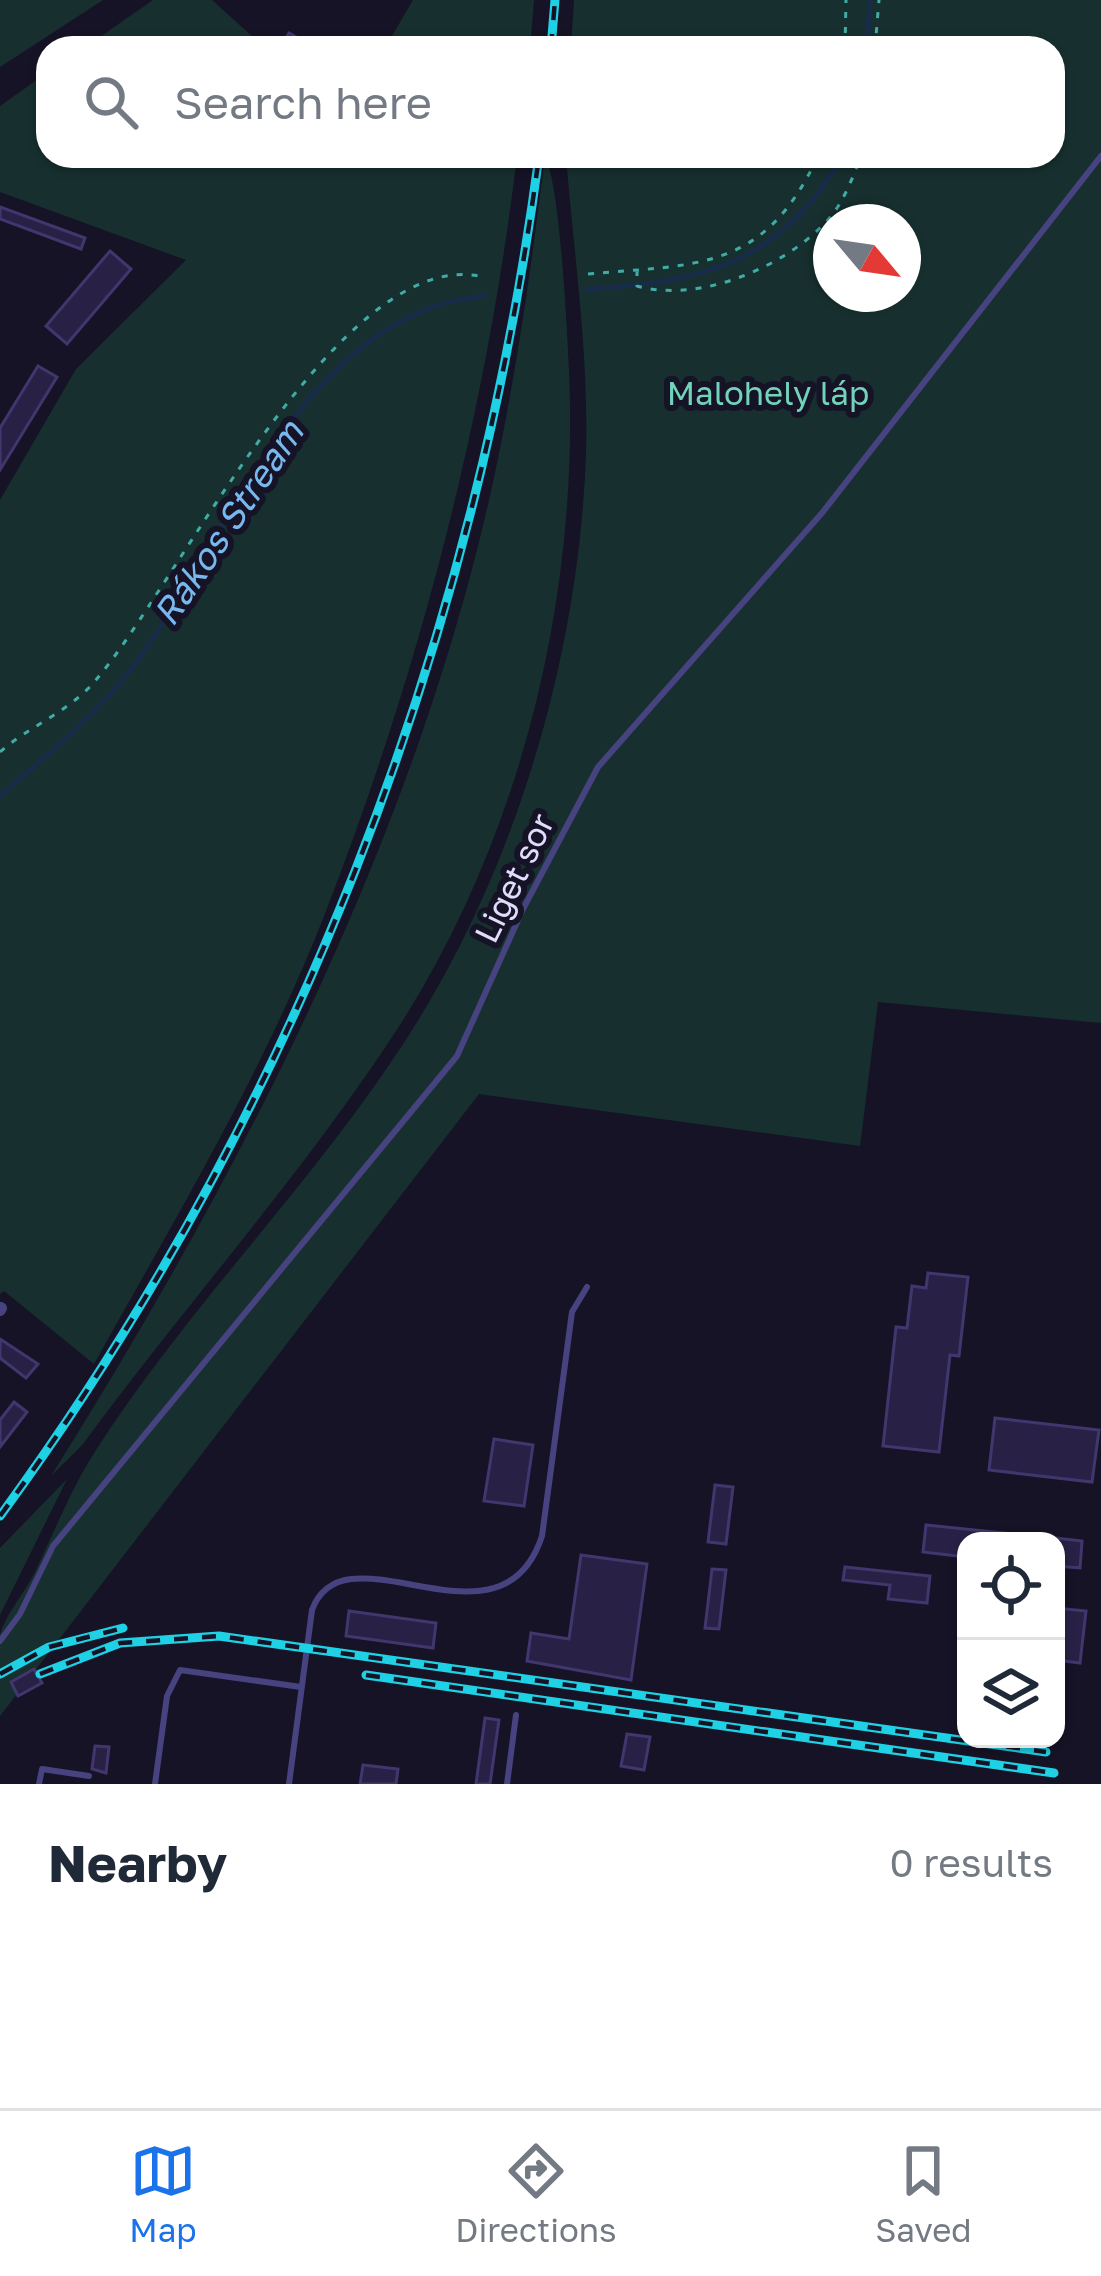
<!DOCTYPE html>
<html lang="en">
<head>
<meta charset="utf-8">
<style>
	body { margin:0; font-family:"Golos Text",sans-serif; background:#f6f6f7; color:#1f2937 }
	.controls { position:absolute; right:36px; bottom:36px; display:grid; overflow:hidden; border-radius:24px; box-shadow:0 3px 9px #0004 }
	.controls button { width:108px; height:108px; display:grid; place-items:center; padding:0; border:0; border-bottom:3px solid #e0e1e3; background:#fff; color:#1f2937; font:60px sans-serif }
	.compass { position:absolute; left:813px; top:204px; width:108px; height:108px; border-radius:50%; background:#fff; box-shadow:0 3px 9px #0004; rotate:119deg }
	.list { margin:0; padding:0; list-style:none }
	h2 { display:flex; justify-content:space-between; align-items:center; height:156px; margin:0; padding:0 48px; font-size:51px }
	h2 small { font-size:39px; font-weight:400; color:#747a83 }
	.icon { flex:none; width:66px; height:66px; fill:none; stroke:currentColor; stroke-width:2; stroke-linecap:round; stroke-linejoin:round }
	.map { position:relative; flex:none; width:1101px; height:1784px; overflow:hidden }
	.search { position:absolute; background:#fff; box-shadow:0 3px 9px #0004; left:36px; right:36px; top:36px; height:132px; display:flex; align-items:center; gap:30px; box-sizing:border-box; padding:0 42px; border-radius:36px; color:#747a83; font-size:45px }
	.sheet { height:324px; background:#fff }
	nav { display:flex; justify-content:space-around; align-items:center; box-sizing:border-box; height:168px; border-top:3px solid #e0e1e3; background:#fff; font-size:33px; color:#747a83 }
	nav a { display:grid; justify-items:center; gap:6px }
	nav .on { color:#1a73e8 }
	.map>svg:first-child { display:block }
	.green { fill:#17302f; fill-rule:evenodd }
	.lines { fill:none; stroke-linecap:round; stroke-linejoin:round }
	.stream { stroke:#172c4b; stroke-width:4.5 }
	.building { fill:#282145; stroke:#41366e; stroke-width:3 }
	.path { stroke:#3fada6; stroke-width:3; stroke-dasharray:6 9; stroke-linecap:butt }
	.lane { stroke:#464380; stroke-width:6 }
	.street { stroke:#464380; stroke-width:12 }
	.rail-casing { stroke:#1fd1e4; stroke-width:9 }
	.rail { stroke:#161326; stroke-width:4.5; stroke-dasharray:14; stroke-linecap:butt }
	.labels { text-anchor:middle; stroke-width:12; stroke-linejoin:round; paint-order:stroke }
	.park-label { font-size:33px; fill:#70d3ba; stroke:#161326 }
	.street-label { font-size:33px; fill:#e0dcfb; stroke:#161326 }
	.water-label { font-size:36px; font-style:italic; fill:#77b8ef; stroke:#161326 }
</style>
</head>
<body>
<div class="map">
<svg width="1101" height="1784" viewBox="0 0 1101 1784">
	<rect width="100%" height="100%" fill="#161326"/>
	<path class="green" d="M 0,0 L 103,0 L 0,67 Z
		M 153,0 L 212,0 L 265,48 L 84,48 Z
		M 413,0 L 534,0 L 530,48 L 385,48 Z
		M 574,0 L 1101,0 L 1101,1023 L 878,1002 L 860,1146 L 479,1094 L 0,1716 C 0,1692 0,1658 0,1635 C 5,1615 26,1591 35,1572 C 55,1530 71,1489 96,1450 C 189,1305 314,1183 407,1038 C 516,869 579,655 586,454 C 589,355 574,255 566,156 L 1053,156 L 1053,48 L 571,48 ZM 831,222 L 903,222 L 903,294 L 831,294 Z
		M 48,72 L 48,156 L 517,156 C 486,415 420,668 326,911 C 265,1069 176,1217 94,1364 L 4,1291 L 0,1294 L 0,500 L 76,369 L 186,260 L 0,192 L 0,106 Z
		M 545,156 C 560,185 567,329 569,371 C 579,597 521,839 396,1031 C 302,1175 185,1305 83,1444 L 51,1476 C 240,1175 411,845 490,496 C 515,384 531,270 545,156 Z
		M 67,1479 L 0,1615 L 0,1548 Z"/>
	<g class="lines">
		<path class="stream" d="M 867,48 L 870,0
			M 587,289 C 705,282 779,264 843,156
			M 0,796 C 46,756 95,717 132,668 C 228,541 306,311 485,296"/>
	</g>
	<path class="building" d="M 289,33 L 316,48 L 280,48 Z
		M 0,207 L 85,238 L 81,249 L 0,219 Z
		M 110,251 L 131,269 L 67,344 L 46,326 Z
		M 38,366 L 57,377 L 0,470 L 0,428 Z
		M 928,1273 L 968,1277 L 959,1356 L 950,1355 L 939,1452 L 883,1446 L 896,1327 L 907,1328 L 912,1286 L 926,1288 Z
		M 0,1339 L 38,1364 L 26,1378 L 0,1358 Z
		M 14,1402 L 27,1412 L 0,1447 L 0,1420 Z
		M 995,1418 L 1099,1430 L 1092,1482 L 989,1470 Z
		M 494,1439 L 533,1445 L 524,1506 L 484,1501 Z
		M 715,1485 L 733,1487 L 726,1544 L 708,1542 Z
		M 926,1525 L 1005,1533 L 1005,1541 L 966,1541 L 966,1557 L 923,1552 Z
		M 1056,1538 L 1082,1541 L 1080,1568 L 1056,1566 Z
		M 581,1555 L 647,1564 L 631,1680 L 527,1661 L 531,1633 L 569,1639 Z
		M 845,1567 L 930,1576 L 927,1603 L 888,1599 L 890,1585 L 843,1580 Z
		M 712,1569 L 726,1570 L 719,1629 L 705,1628 Z
		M 1056,1608 L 1086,1611 L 1080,1663 L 1056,1660 Z
		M 349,1611 L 436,1623 L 433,1648 L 346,1636 Z
		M 34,1669 L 42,1683 L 18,1696 L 11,1682 Z
		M 485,1718 L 499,1720 L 490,1784 L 476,1784 Z
		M 627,1734 L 650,1737 L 644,1770 L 621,1766 Z
		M 95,1746 L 109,1747 L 106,1773 L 92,1769 Z
		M 363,1765 L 398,1769 L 396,1784 L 360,1784 Z"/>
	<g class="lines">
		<path class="path" d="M 845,48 L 846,0
			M 875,48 L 879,0
			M 637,270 L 637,286 C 701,304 791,265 832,215 C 845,199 853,175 862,156
			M 588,274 C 698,264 764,272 818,156
			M 0,752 C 29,726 69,712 95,681 C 176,588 341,242 483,277"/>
		<path class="lane" d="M 0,1641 L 20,1614 L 53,1546 L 457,1056 L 523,909 L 598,767 L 822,513 L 1101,156
			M 39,1784 L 42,1769 L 89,1776
			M 155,1784 L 167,1696 L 180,1670 L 301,1687
			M 289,1784 L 312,1610 C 345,1521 501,1662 542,1536 L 572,1312 L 587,1287
			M 507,1784 L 516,1715"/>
		<path class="street" d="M 0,1310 L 1,1308"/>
		<g class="rail-casing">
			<path id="rail" d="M 551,48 L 555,0
				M 0,1516 C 294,1115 474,648 539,156
				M 0,1674 L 49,1647 L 123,1628
				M 40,1674 L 120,1643 L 219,1636 L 1046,1752
				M 366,1675 L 1054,1773"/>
		</g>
		<use href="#rail" class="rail"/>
	</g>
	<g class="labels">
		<g class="park-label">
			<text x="768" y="405">Malohely láp</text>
		</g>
		<g class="street-label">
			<text transform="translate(514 878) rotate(-64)" y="12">Liget sor</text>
		</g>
		<g class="water-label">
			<text transform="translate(228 523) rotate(-56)" y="13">Rákos Stream</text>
		</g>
	</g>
</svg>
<div class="controls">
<button><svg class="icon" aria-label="locate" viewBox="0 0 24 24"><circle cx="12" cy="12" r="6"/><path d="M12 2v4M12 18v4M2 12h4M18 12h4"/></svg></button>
<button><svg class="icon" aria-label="layers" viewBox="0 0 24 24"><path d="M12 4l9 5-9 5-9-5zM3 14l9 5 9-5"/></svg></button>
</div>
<svg class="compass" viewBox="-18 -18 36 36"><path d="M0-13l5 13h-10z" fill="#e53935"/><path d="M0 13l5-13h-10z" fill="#747a83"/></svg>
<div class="search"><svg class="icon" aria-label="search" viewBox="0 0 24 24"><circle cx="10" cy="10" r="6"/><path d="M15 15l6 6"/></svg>Search here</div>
</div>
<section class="sheet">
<h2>Nearby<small>0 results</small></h2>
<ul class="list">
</ul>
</section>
<nav>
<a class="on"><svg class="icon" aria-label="map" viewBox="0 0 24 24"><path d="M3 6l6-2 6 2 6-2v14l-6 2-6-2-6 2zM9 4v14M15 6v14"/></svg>Map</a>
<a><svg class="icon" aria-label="directions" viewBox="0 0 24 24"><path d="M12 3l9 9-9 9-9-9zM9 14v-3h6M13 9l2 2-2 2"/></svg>Directions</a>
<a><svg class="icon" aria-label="saved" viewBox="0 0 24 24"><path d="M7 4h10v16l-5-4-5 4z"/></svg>Saved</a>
</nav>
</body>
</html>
